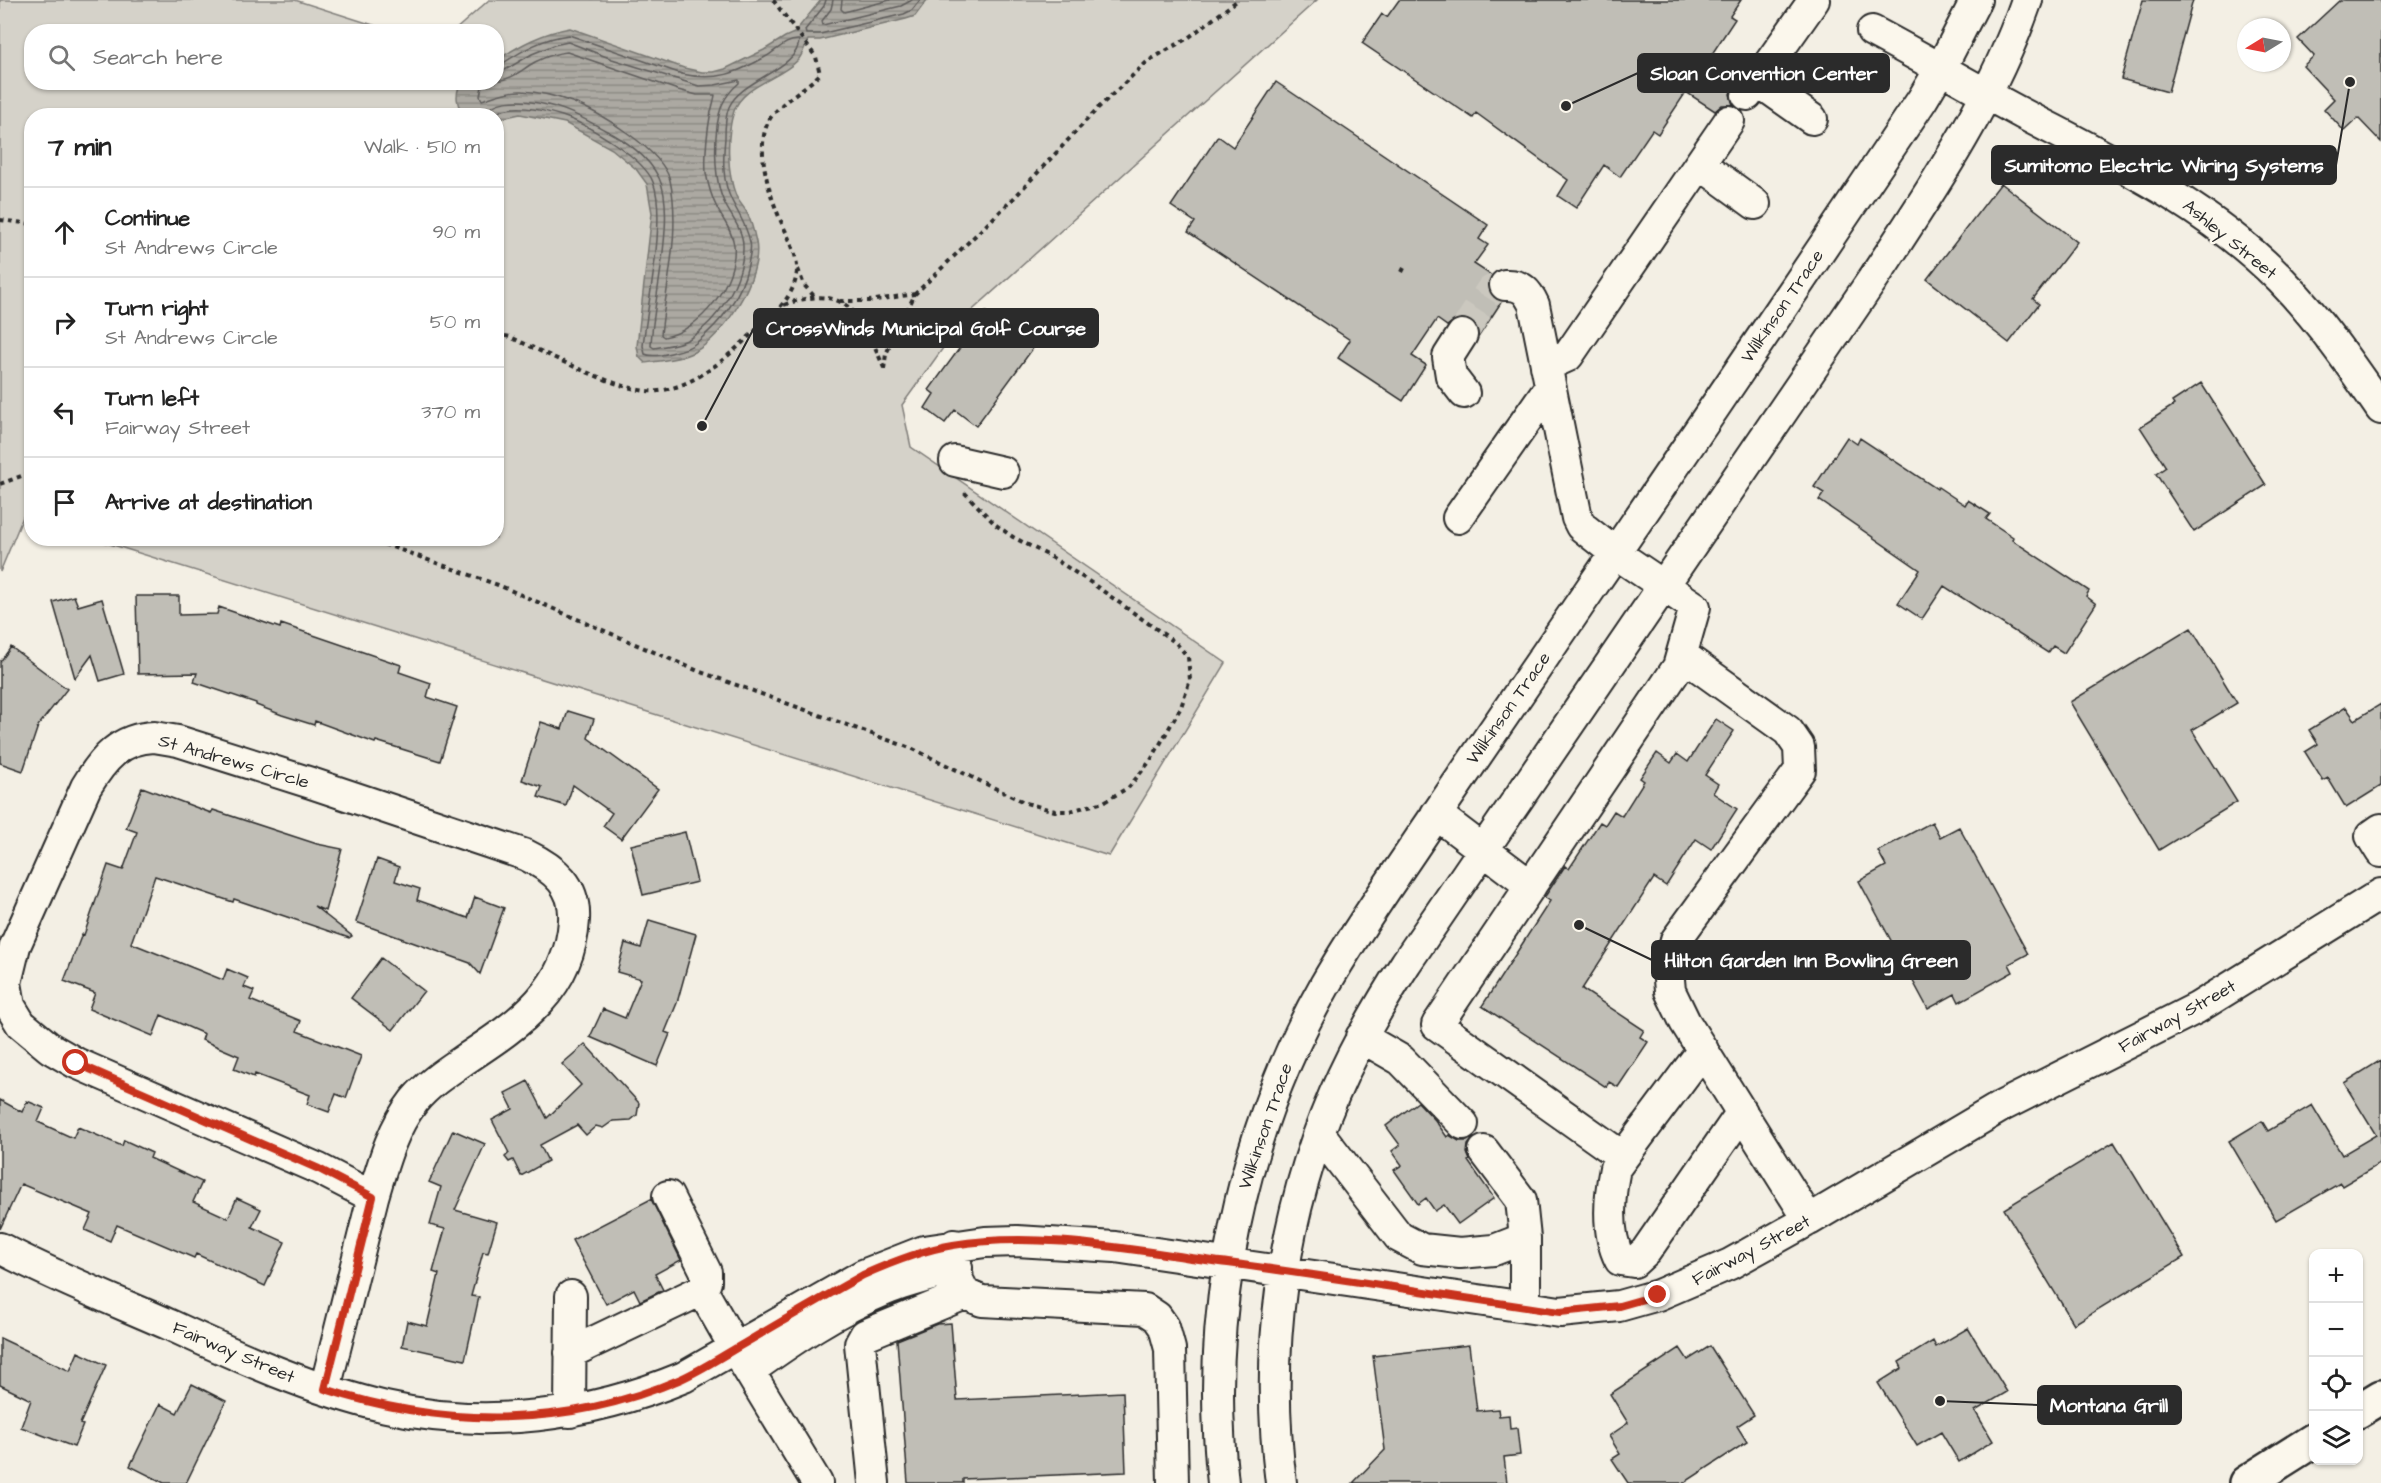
<!DOCTYPE html>
<html lang="en">
<head>
<meta charset="utf-8">
<style>
	body { margin:0; font-family:"Architects Daughter",sans-serif; background:#f2f2f2; color:#222 }
	.controls { position:absolute; right:18px; bottom:18px; display:grid; overflow:hidden; border-radius:12px; box-shadow:0 2px 4px #0004 }
	.controls button { width:54px; height:54px; display:grid; place-items:center; padding:0; border:0; border-bottom:2px solid #e0e0e0; background:#fff; color:#222; font:30px sans-serif }
	.compass { position:absolute; left:2237px; top:18px; width:54px; height:54px; border-radius:50%; background:#fff; box-shadow:0 2px 4px #0004; rotate:260deg }
	.stop { position:absolute; width:18px; height:18px; margin:-14px; border:4px solid #c8321e; border-radius:50%; background:#fff }
	.stop.end { background:#c8321e; border-color:#fff; box-shadow:0 2px 6px #0008 }
	.list { margin:0; padding:0; list-style:none }
	h2 { display:flex; justify-content:space-between; align-items:center; height:78px; margin:0; padding:0 24px; font-size:26px }
	h2 small { font-size:20px; font-weight:400; color:#767676 }
	.list li { display:grid; grid-template-columns:39px 1fr auto; gap:18px; align-items:center; box-sizing:border-box; height:90px; padding:0 24px; border-top:2px solid #e0e0e0 }
	.list b { display:block; font-size:22px; white-space:nowrap }
	.list p { margin:0; font-size:20px; white-space:nowrap; color:#767676 }
	.list em { font-size:20px; font-style:normal; color:#767676 }
	.icon { flex:none; width:33px; height:33px; fill:none; stroke:currentColor; stroke-width:2; stroke-linecap:round; stroke-linejoin:round }
	.map { position:relative; flex:none; width:2381px; height:1483px; overflow:hidden }
	.search { position:absolute; background:#fff; box-shadow:0 2px 4px #0004; left:24px; top:24px; width:480px; height:66px; display:flex; align-items:center; gap:15px; box-sizing:border-box; padding:0 21px; border-radius:24px; color:#767676; font-size:22px }
	.panel { position:absolute; background:#fff; box-shadow:0 2px 4px #0004; left:24px; top:108px; width:480px; height:438px; border-radius:24px }
	.map>svg:first-child { display:block }
	.green { fill:#d5d2c9; stroke:#807e7a; stroke-width:1.5 }
	.water { fill:url(#water-rules); stroke:#787772; stroke-width:1.5 }
	.lines { fill:none; stroke-linecap:round; stroke-linejoin:round }
	.shore { stroke:#5f5d5b; stroke-width:1.5 }
	.building { fill:#c0beb6; stroke:#2b2b2b; stroke-width:1.5 }
	.minor-tunnel { stroke:#cbc8bf; stroke-width:30; stroke-dasharray:30 15; stroke-linecap:butt }
	.minor-casing { stroke:#2b2b2b; stroke-width:34 }
	.major-casing { stroke:#2b2b2b; stroke-width:38 }
	.path { stroke:#2b2b2b; stroke-width:4; stroke-dasharray:4.5 4.5; stroke-linecap:butt }
	.minor { stroke:#fbf7ec; stroke-width:30 }
	.major { stroke:#fbf7ec; stroke-width:33 }
	.route { stroke:#c8321e; stroke-width:8 }
	.labels { text-anchor:middle; stroke-width:5; stroke-linejoin:round; paint-order:stroke }
	.street-label { font-size:18px; fill:#2b2b2b; stroke:#fbf7ec }
	.leader { fill:none; stroke:#2b2b2b; stroke-width:2 }
	.callout-dot { fill:#2b2b2b; stroke:#fbf7ec; stroke-width:2 }
	.callout { fill:#2b2b2b; stroke:#2b2b2b; stroke-width:2 }
	.callout-label { font-size:20px; text-anchor:middle; font-weight:bold; fill:#fff }
</style>
</head>
<body>
<div class="map">
<svg width="2381" height="1483" viewBox="0 0 2381 1483">
	<defs>
		<pattern id="water-rules" width="6" height="5" patternUnits="userSpaceOnUse" patternTransform="scale(1.5)"><rect width="6" height="5" fill="#aca9a2"/><path d="M0 2.5h6" fill="none" stroke="#8c8a84"/></pattern>
	</defs>
	<rect width="100%" height="100%" fill="#f3efe4"/>
	<filter id="ink" filterUnits="userSpaceOnUse"><feTurbulence type="fractalNoise" baseFrequency=".0167" numOctaves="2"/><feDisplacementMap in="SourceGraphic" scale="12" xChannelSelector="R" yChannelSelector="G"/><feConvolveMatrix kernelMatrix="1 2 1 2 8 2 1 2 1" color-interpolation-filters="sRGB"/></filter>
	<g filter="url(#ink)">
		<path class="green" d="M 0,0 L 295,0 L 392,31 L 32,32 L 32,82 L 496,82 L 496,32 L 454,31 L 489,0 L 1317,0 L 966,316 L 902,405 L 911,447 L 1226,663 L 1109,856 L 94,539 L 496,538 L 496,116 L 32,116 L 31,519 L 23,517 L 0,572 Z"/>
		<path class="water" d="M 821,0 L 927,0 L 915,16 L 906,19 L 820,40 L 808,40 C 805,46 802,56 798,60 C 780,79 743,85 734,111 C 726,135 727,173 736,196 C 739,202 743,206 746,211 C 751,220 754,232 756,242 C 763,276 724,337 694,352 C 680,359 661,361 645,363 L 639,357 L 637,346 L 652,213 L 647,184 L 636,169 L 612,149 L 565,123 L 520,114 L 497,119 L 496,116 L 466,115 C 456,108 454,92 462,83 L 496,82 L 497,60 C 520,45 542,33 570,28 L 684,68 L 702,72 L 714,72 L 725,69 L 764,50 L 785,37 L 794,33 Z"/>
		<g class="lines">
			<path class="shore" d="M 826,0 L 824,6 L 805,30 L 806,34 L 820,34 L 904,14 L 912,10 L 920,0
				M 833,0 L 831,9 L 822,21 L 823,25 L 901,6 L 912,0
				M 842,0 L 841,9 L 844,12 L 890,0
				M 483,82 L 480,96 L 482,100 C 494,96 510,90 522,91 C 538,92 556,96 572,102 C 599,112 662,150 670,180 C 681,231 666,284 661,335 L 664,337 C 700,331 738,282 734,245 C 732,230 723,220 717,208 C 712,198 708,184 706,173 C 705,156 707,134 710,117 C 711,110 714,102 715,95 L 697,95 L 678,90 L 567,52 C 556,53 545,57 535,62 C 522,69 512,80 496,81
				M 484,116 C 492,98 521,100 538,103 C 563,107 583,118 605,130 C 625,140 649,157 659,178 C 677,214 652,304 651,346 L 654,348 C 665,346 679,345 689,339 C 718,321 744,281 743,246 C 743,230 732,218 725,204 C 713,181 713,129 722,105 C 726,96 732,89 739,83 L 739,80 L 715,85 L 699,86 L 612,59 L 568,42 L 554,45 L 532,54 L 505,70 L 496,72
				M 492,116 C 510,101 542,110 562,116 C 587,124 644,158 653,182 C 667,217 647,306 643,346 L 645,354 C 654,359 688,350 696,343 C 721,322 741,298 748,265 C 749,258 752,249 750,242 C 747,226 739,215 732,201 C 722,181 723,160 725,138 C 725,128 725,116 729,107 C 741,79 799,69 799,40 C 787,39 777,50 767,56 C 737,73 717,82 682,74 L 569,35 C 543,38 523,50 502,64 L 496,64"/>
		</g>
		<path class="building" d="M 1399,0 L 1741,0 L 1730,16 L 1735,19 L 1704,66 L 1733,85 L 1730,94 L 1733,105 L 1722,105 L 1715,111 L 1686,92 L 1658,134 L 1652,130 L 1620,177 L 1604,165 L 1576,208 L 1558,196 L 1568,180 L 1476,113 L 1473,118 L 1362,43 L 1382,14 L 1387,17 Z
			M 2143,0 L 2193,0 L 2168,92 L 2121,79 Z
			M 2340,0 L 2381,0 L 2381,142 L 2358,118 L 2344,131 L 2324,109 L 2334,99 L 2303,66 L 2314,56 L 2298,39 Z
			M 1276,82 L 1488,225 L 1479,239 L 1488,245 L 1474,264 L 1491,275 L 1488,284 L 1490,293 L 1496,300 L 1502,301 L 1479,336 L 1477,327 L 1471,320 L 1463,318 L 1455,320 L 1447,326 L 1437,319 L 1412,356 L 1426,365 L 1403,401 L 1338,358 L 1350,340 L 1188,232 L 1195,222 L 1171,206 L 1218,136 L 1233,147 Z
			M 2001,183 L 2077,242 L 2033,299 L 2039,304 L 2009,343 L 1927,279 Z
			M 986,312 L 1034,347 L 976,426 L 955,410 L 945,423 L 925,408 L 934,394 L 929,390 Z
			M 2201,383 L 2266,485 L 2194,532 L 2156,474 L 2166,467 L 2140,427 L 2174,405 L 2172,402 Z
			M 1847,437 L 1857,444 L 1860,438 L 1937,489 L 1938,487 L 1965,505 L 1968,500 L 1990,514 L 1986,519 L 2013,537 L 2012,540 L 2089,591 L 2086,596 L 2096,604 L 2064,653 L 2053,646 L 2048,653 L 1944,586 L 1922,619 L 1898,603 L 1920,570 L 1819,500 L 1824,493 L 1814,487 Z
			M 74,596 L 78,606 L 102,599 L 124,674 L 100,681 L 92,655 L 75,678 L 53,602 Z
			M 136,596 L 179,596 L 179,615 L 217,614 L 219,607 L 280,628 L 281,624 L 401,665 L 399,672 L 431,683 L 427,697 L 457,707 L 440,761 L 376,741 L 375,743 L 315,721 L 314,725 L 282,715 L 256,705 L 256,703 L 194,682 L 197,673 L 138,674 Z
			M 2191,628 L 2237,703 L 2192,730 L 2237,802 L 2159,850 L 2070,702 Z
			M 11,647 L 67,689 L 38,726 L 23,771 L 0,763 L 0,662 Z
			M 2381,704 L 2381,786 L 2346,808 L 2328,778 L 2323,781 L 2305,752 L 2318,744 L 2309,730 L 2346,707 L 2355,720 Z
			M 568,711 L 594,719 L 588,738 L 658,789 L 621,839 L 603,826 L 612,813 L 573,785 L 566,806 L 538,797 L 542,787 L 522,780 L 541,722 L 562,729 Z
			M 1716,719 L 1734,731 L 1705,775 L 1718,784 L 1713,793 L 1737,809 L 1711,849 L 1696,839 L 1666,886 L 1654,878 L 1582,989 L 1644,1030 L 1640,1037 L 1648,1042 L 1618,1087 L 1609,1082 L 1606,1087 L 1482,1006 L 1550,901 L 1544,897 L 1546,895 L 1565,866 L 1569,869 L 1600,822 L 1605,825 L 1614,811 L 1622,816 L 1644,781 L 1640,778 L 1657,753 L 1671,763 L 1677,754 L 1688,762 Z
			M 142,787 L 211,813 L 213,810 L 317,844 L 342,849 L 325,911 L 314,906 L 352,936 L 349,938 L 234,899 L 233,902 L 155,876 L 131,943 L 223,980 L 227,969 L 248,978 L 244,987 L 254,991 L 250,1000 L 301,1021 L 297,1031 L 361,1056 L 346,1098 L 336,1094 L 329,1112 L 307,1104 L 310,1095 L 255,1074 L 254,1077 L 234,1069 L 239,1056 L 202,1040 L 204,1034 L 161,1015 L 153,1036 L 89,1009 L 95,993 L 64,981 L 82,934 L 84,935 L 108,865 L 123,870 L 137,832 L 126,828 Z
			M 1932,822 L 1940,837 L 1959,827 L 2028,954 L 2009,964 L 2013,972 L 1959,1002 L 1955,994 L 1928,1009 L 1859,881 L 1886,866 L 1878,851 Z
			M 685,832 L 697,882 L 643,895 L 631,845 Z
			M 377,859 L 399,867 L 395,881 L 420,889 L 417,900 L 468,918 L 475,897 L 504,908 L 480,974 L 470,963 L 356,922 Z
			M 649,920 L 696,934 L 677,1003 L 665,1032 L 670,1034 L 657,1066 L 590,1037 L 603,1009 L 625,1018 L 641,979 L 617,972 L 625,943 L 641,948 Z
			M 381,958 L 424,991 L 393,1030 L 351,998 Z
			M 585,1044 L 639,1103 L 637,1115 L 631,1120 L 613,1121 L 603,1128 L 596,1126 L 586,1135 L 577,1125 L 540,1145 L 548,1161 L 521,1176 L 513,1160 L 509,1162 L 505,1157 L 509,1153 L 492,1120 L 513,1109 L 505,1093 L 528,1081 L 547,1118 L 581,1085 L 562,1064 Z
			M 2381,1060 L 2381,1163 L 2342,1186 L 2340,1183 L 2276,1220 L 2229,1141 L 2262,1121 L 2268,1131 L 2312,1105 L 2342,1155 L 2376,1135 L 2344,1083 Z
			M 0,1100 L 22,1112 L 27,1101 L 44,1108 L 38,1122 L 73,1138 L 78,1127 L 122,1146 L 124,1140 L 152,1153 L 150,1158 L 202,1182 L 193,1202 L 228,1218 L 237,1198 L 261,1209 L 252,1227 L 285,1242 L 265,1286 L 196,1254 L 194,1258 L 117,1225 L 110,1241 L 85,1230 L 92,1214 L 21,1184 L 0,1229 Z
			M 1418,1102 L 1435,1120 L 1447,1137 L 1449,1135 L 1459,1141 L 1467,1141 L 1474,1137 L 1468,1145 L 1467,1153 L 1470,1160 L 1468,1161 L 1494,1198 L 1458,1224 L 1444,1205 L 1435,1211 L 1426,1198 L 1418,1204 L 1394,1170 L 1402,1165 L 1392,1151 L 1400,1145 L 1386,1126 Z
			M 453,1130 L 485,1144 L 455,1210 L 497,1222 L 488,1253 L 483,1252 L 471,1296 L 479,1297 L 465,1360 L 402,1346 L 407,1321 L 427,1326 L 439,1274 L 433,1272 L 445,1229 L 430,1225 L 441,1187 L 429,1182 Z
			M 2114,1142 L 2184,1257 L 2074,1324 L 2004,1209 Z
			M 651,1199 L 681,1260 L 655,1274 L 663,1290 L 640,1301 L 634,1289 L 606,1304 L 572,1240 Z
			M 951,1323 L 957,1400 L 1123,1392 L 1126,1472 L 963,1479 L 963,1483 L 908,1483 L 897,1340 L 937,1324 Z
			M 1968,1328 L 2007,1392 L 1975,1411 L 1993,1441 L 1959,1462 L 1941,1432 L 1917,1446 L 1878,1383 L 1902,1368 L 1899,1362 L 1933,1341 L 1936,1347 Z
			M 0,1338 L 70,1371 L 78,1352 L 106,1365 L 80,1424 L 83,1425 L 74,1447 L 21,1427 L 31,1400 L 0,1385 Z
			M 1469,1345 L 1477,1411 L 1498,1409 L 1499,1416 L 1509,1415 L 1510,1429 L 1517,1428 L 1520,1455 L 1504,1457 L 1507,1483 L 1353,1483 L 1385,1450 L 1373,1356 Z
			M 1710,1346 L 1754,1415 L 1737,1426 L 1747,1442 L 1684,1483 L 1628,1483 L 1612,1459 L 1620,1454 L 1609,1436 L 1628,1423 L 1610,1394 L 1680,1348 L 1688,1360 Z
			M 192,1384 L 226,1401 L 186,1483 L 164,1483 L 130,1466 L 160,1404 L 177,1413 Z"/>
		<g class="lines">
			<path class="minor-tunnel" d="M 1462,335 L 1490,291 L 1505,285"/>
			<g class="minor-casing">
				<path id="minor" d="M 1872,31 C 1923,58 1972,87 2023,114 C 2115,162 2207,205 2281,280 C 2319,319 2350,364 2381,409
					M 1758,81 L 1812,119
					M 1747,95 L 1814,0
					M 1700,164 L 1755,204
					M 1505,285 C 1522,284 1528,292 1534,305 L 1577,518 L 1581,526 L 1615,553 L 1695,607 L 1678,667 L 1437,1025 L 1623,1157
					M 1462,335 L 1448,357 L 1451,376 L 1464,393
					M 1546,366 L 1568,356 L 1729,121
					M 955,461 L 1003,472
					M 1458,518 L 1544,395 L 1551,390
					M 1682,655 L 1788,731 L 1799,747 L 1800,770 L 1676,940 L 1668,968 L 1670,991 L 1685,1022 L 1809,1220
					M 154,737 L 178,741 L 311,783 L 526,855 C 555,869 576,886 574,920 C 570,989 520,1023 467,1058 C 448,1071 429,1083 414,1101 C 392,1129 383,1163 373,1197 L 319,1169 L 76,1063 L 50,1048 L 21,1024 L 10,1006 L 6,983 L 15,946 L 86,787 C 103,759 120,738 154,737 Z
					M 1436,814 L 1531,886
					M 2381,829 L 2371,836 L 2381,852
					M 1361,1037 L 1401,1060 L 1463,1124
					M 1703,1050 L 1615,1168 C 1609,1198 1606,1233 1620,1260 L 1634,1262 L 1646,1251 L 1742,1112
					M 1319,1133 L 1399,1237 L 1422,1249 L 1460,1253 L 1494,1250 L 1525,1238
					M 1484,1151 L 1521,1200 L 1525,1238 L 1525,1307
					M 668,1196 L 706,1272 L 706,1282 L 702,1290
					M 954,1245 L 958,1280 L 965,1294 L 982,1301 L 1145,1309 L 1157,1317 L 1164,1327 L 1170,1349 L 1173,1483
					M 0,1248 C 55,1277 113,1300 170,1325 C 239,1357 312,1390 386,1407 C 486,1430 590,1416 684,1377 L 863,1275 L 924,1251 L 985,1242 L 1017,1241 L 1115,1247 L 1560,1312 L 1619,1306 L 1658,1295 L 1730,1264 L 1809,1220 L 2002,1106 L 2197,1008 L 2381,894
					M 570,1353 L 702,1290 L 735,1348 L 817,1483
					M 749,1371 C 792,1340 836,1310 885,1290 C 908,1281 933,1275 957,1268
					M 325,1389 L 373,1197
					M 570,1412 L 571,1296
					M 874,1483 L 860,1344 L 865,1335 L 965,1294
					M 1223,1483 C 1204,1311 1240,1135 1325,985 C 1355,932 1391,882 1425,831 C 1480,750 1535,669 1591,588 C 1703,426 1812,263 1922,100 L 1941,68 L 1976,0
					M 1281,1483 C 1264,1352 1282,1216 1334,1095 C 1354,1048 1379,1005 1406,963 L 1875,276 C 1933,188 1992,101 2027,0"/>
			</g>
			<g class="major-casing">
				<path id="major" d="M 2358,1411 L 2381,1397
					M 2246,1483 L 2314,1440"/>
			</g>
			<path class="path" d="M 0,220 L 32,224
				M 798,269 L 804,285 L 814,296
				M 1402,272 L 1404,268
				M 840,301 L 869,301 L 915,294
				M 784,305 C 847,281 862,316 884,368
				M 496,334 L 510,337 C 542,351 627,396 658,391 C 697,386 727,357 754,332 C 772,315 795,298 797,271 C 798,254 787,235 780,219 C 768,191 751,137 775,112 C 788,97 806,88 820,74 L 816,57 L 773,0
				M 884,369 L 886,354 L 915,294 L 1013,199 L 1098,108 L 1148,61 L 1188,38 L 1238,0
				M 0,484 L 32,472
				M 367,538 L 498,585 L 698,671 L 913,749 L 1026,803 L 1055,811 L 1070,811 L 1104,802 L 1129,787 L 1151,760 L 1168,730 L 1181,707 L 1190,680 L 1188,657 L 1176,643 L 1093,584 L 1053,558 L 1013,537 L 996,525 L 962,490"/>
			<use href="#minor" class="minor"/>
			<use href="#major" class="major"/>
		</g>
	</g>
	<g class="lines" filter="url(#ink)">
		<path class="route" d="M 76,1063 L 319,1169 L 373,1197 L 325,1389 C 443,1428 565,1429 681,1379 C 703,1369 724,1355 745,1343 C 784,1320 824,1297 863,1275 C 892,1262 922,1250 953,1245 C 1043,1230 1140,1252 1228,1263 C 1339,1278 1449,1296 1560,1312 L 1619,1306 L 1658,1295"/>
	</g>
	<g class="labels">
		<g class="street-label">
			<text transform="translate(2230 239) rotate(39)" y="6">Ashley Street</text>
			<text transform="translate(1782 306) rotate(-56)" y="6">Wilkinson Trace</text>
			<text transform="translate(1508 708) rotate(-55)" y="6">Wilkinson Trace</text>
			<text transform="translate(234 761) rotate(16)" y="6">St Andrews Circle</text>
			<text transform="translate(2177 1016) rotate(-29)" y="6">Fairway Street</text>
			<text transform="translate(1265 1126) rotate(-71)" y="6">Wilkinson Trace</text>
			<text transform="translate(1751 1250) rotate(-28)" y="6">Fairway Street</text>
			<text transform="translate(234 1352) rotate(23)" y="6">Fairway Street</text>
		</g>
	</g>
	<path class="leader" d="M1566 106L1638 73M2350 82L2336 165M702 426L754 328M1579 925L1652 960M1940 1401L2038 1405"/>
	<g class="callout-dot">
		<circle cx="1566" cy="106" r="6"/>
		<circle cx="2350" cy="82" r="6"/>
		<circle cx="702" cy="426" r="6"/>
		<circle cx="1579" cy="925" r="6"/>
		<circle cx="1940" cy="1401" r="6"/>
	</g>
	<g class="callout">
		<rect x="1638" y="54" width="251" height="38" rx="6"/>
		<rect x="1992" y="146" width="344" height="38" rx="6"/>
		<rect x="754" y="309" width="344" height="38" rx="6"/>
		<rect x="1652" y="941" width="318" height="38" rx="6"/>
		<rect x="2038" y="1386" width="143" height="38" rx="6"/>
	</g>
	<g class="callout-label">
		<text x="1764" y="80">Sloan Convention Center</text>
		<text x="2164" y="172">Sumitomo Electric Wiring Systems</text>
		<text x="926" y="335">CrossWinds Municipal Golf Course</text>
		<text x="1811" y="967">Hilton Garden Inn Bowling Green</text>
		<text x="2109" y="1412">Montana Grill</text>
	</g>
</svg>
<div class="controls">
<button>+</button>
<button>−</button>
<button><svg class="icon" aria-label="locate" viewBox="0 0 24 24"><circle cx="12" cy="12" r="6"/><path d="M12 2v4M12 18v4M2 12h4M18 12h4"/></svg></button>
<button><svg class="icon" aria-label="layers" viewBox="0 0 24 24"><path d="M12 4l9 5-9 5-9-5zM3 14l9 5 9-5"/></svg></button>
</div>
<svg class="compass" viewBox="-18 -18 36 36"><path d="M0-13l5 13h-10z" fill="#e53935"/><path d="M0 13l5-13h-10z" fill="#767676"/></svg>
<div class="stop" style="left:76px;top:1063px"></div>
<div class="stop end" style="left:1658px;top:1295px"></div>
<div class="search"><svg class="icon" aria-label="search" viewBox="0 0 24 24"><circle cx="10" cy="10" r="6"/><path d="M15 15l6 6"/></svg>Search here</div>
<section class="panel">
<h2>7 min<small>Walk · 510 m</small></h2>
<ul class="list">
<li><svg class="icon" aria-label="ahead" viewBox="0 0 24 24"><path d="M12 20V5M6 11l6-6 6 6"/></svg><div><b>Continue</b><p>St Andrews Circle</p></div><em>90 m</em></li>
<li><svg class="icon" aria-label="right" viewBox="0 0 24 24"><path d="M7 20v-9h11M14 6l5 5-5 5"/></svg><div><b>Turn right</b><p>St Andrews Circle</p></div><em>50 m</em></li>
<li><svg class="icon" aria-label="left" viewBox="0 0 24 24"><path d="M17 20v-9H6M10 6l-5 5 5 5"/></svg><div><b>Turn left</b><p>Fairway Street</p></div><em>370 m</em></li>
<li><svg class="icon" aria-label="arrive" viewBox="0 0 24 24"><path d="M6 21V4h12l-3 4 3 4H6"/></svg><div><b>Arrive at destination</b></div></li>
</ul>
</section>
</div>
</body>
</html>
